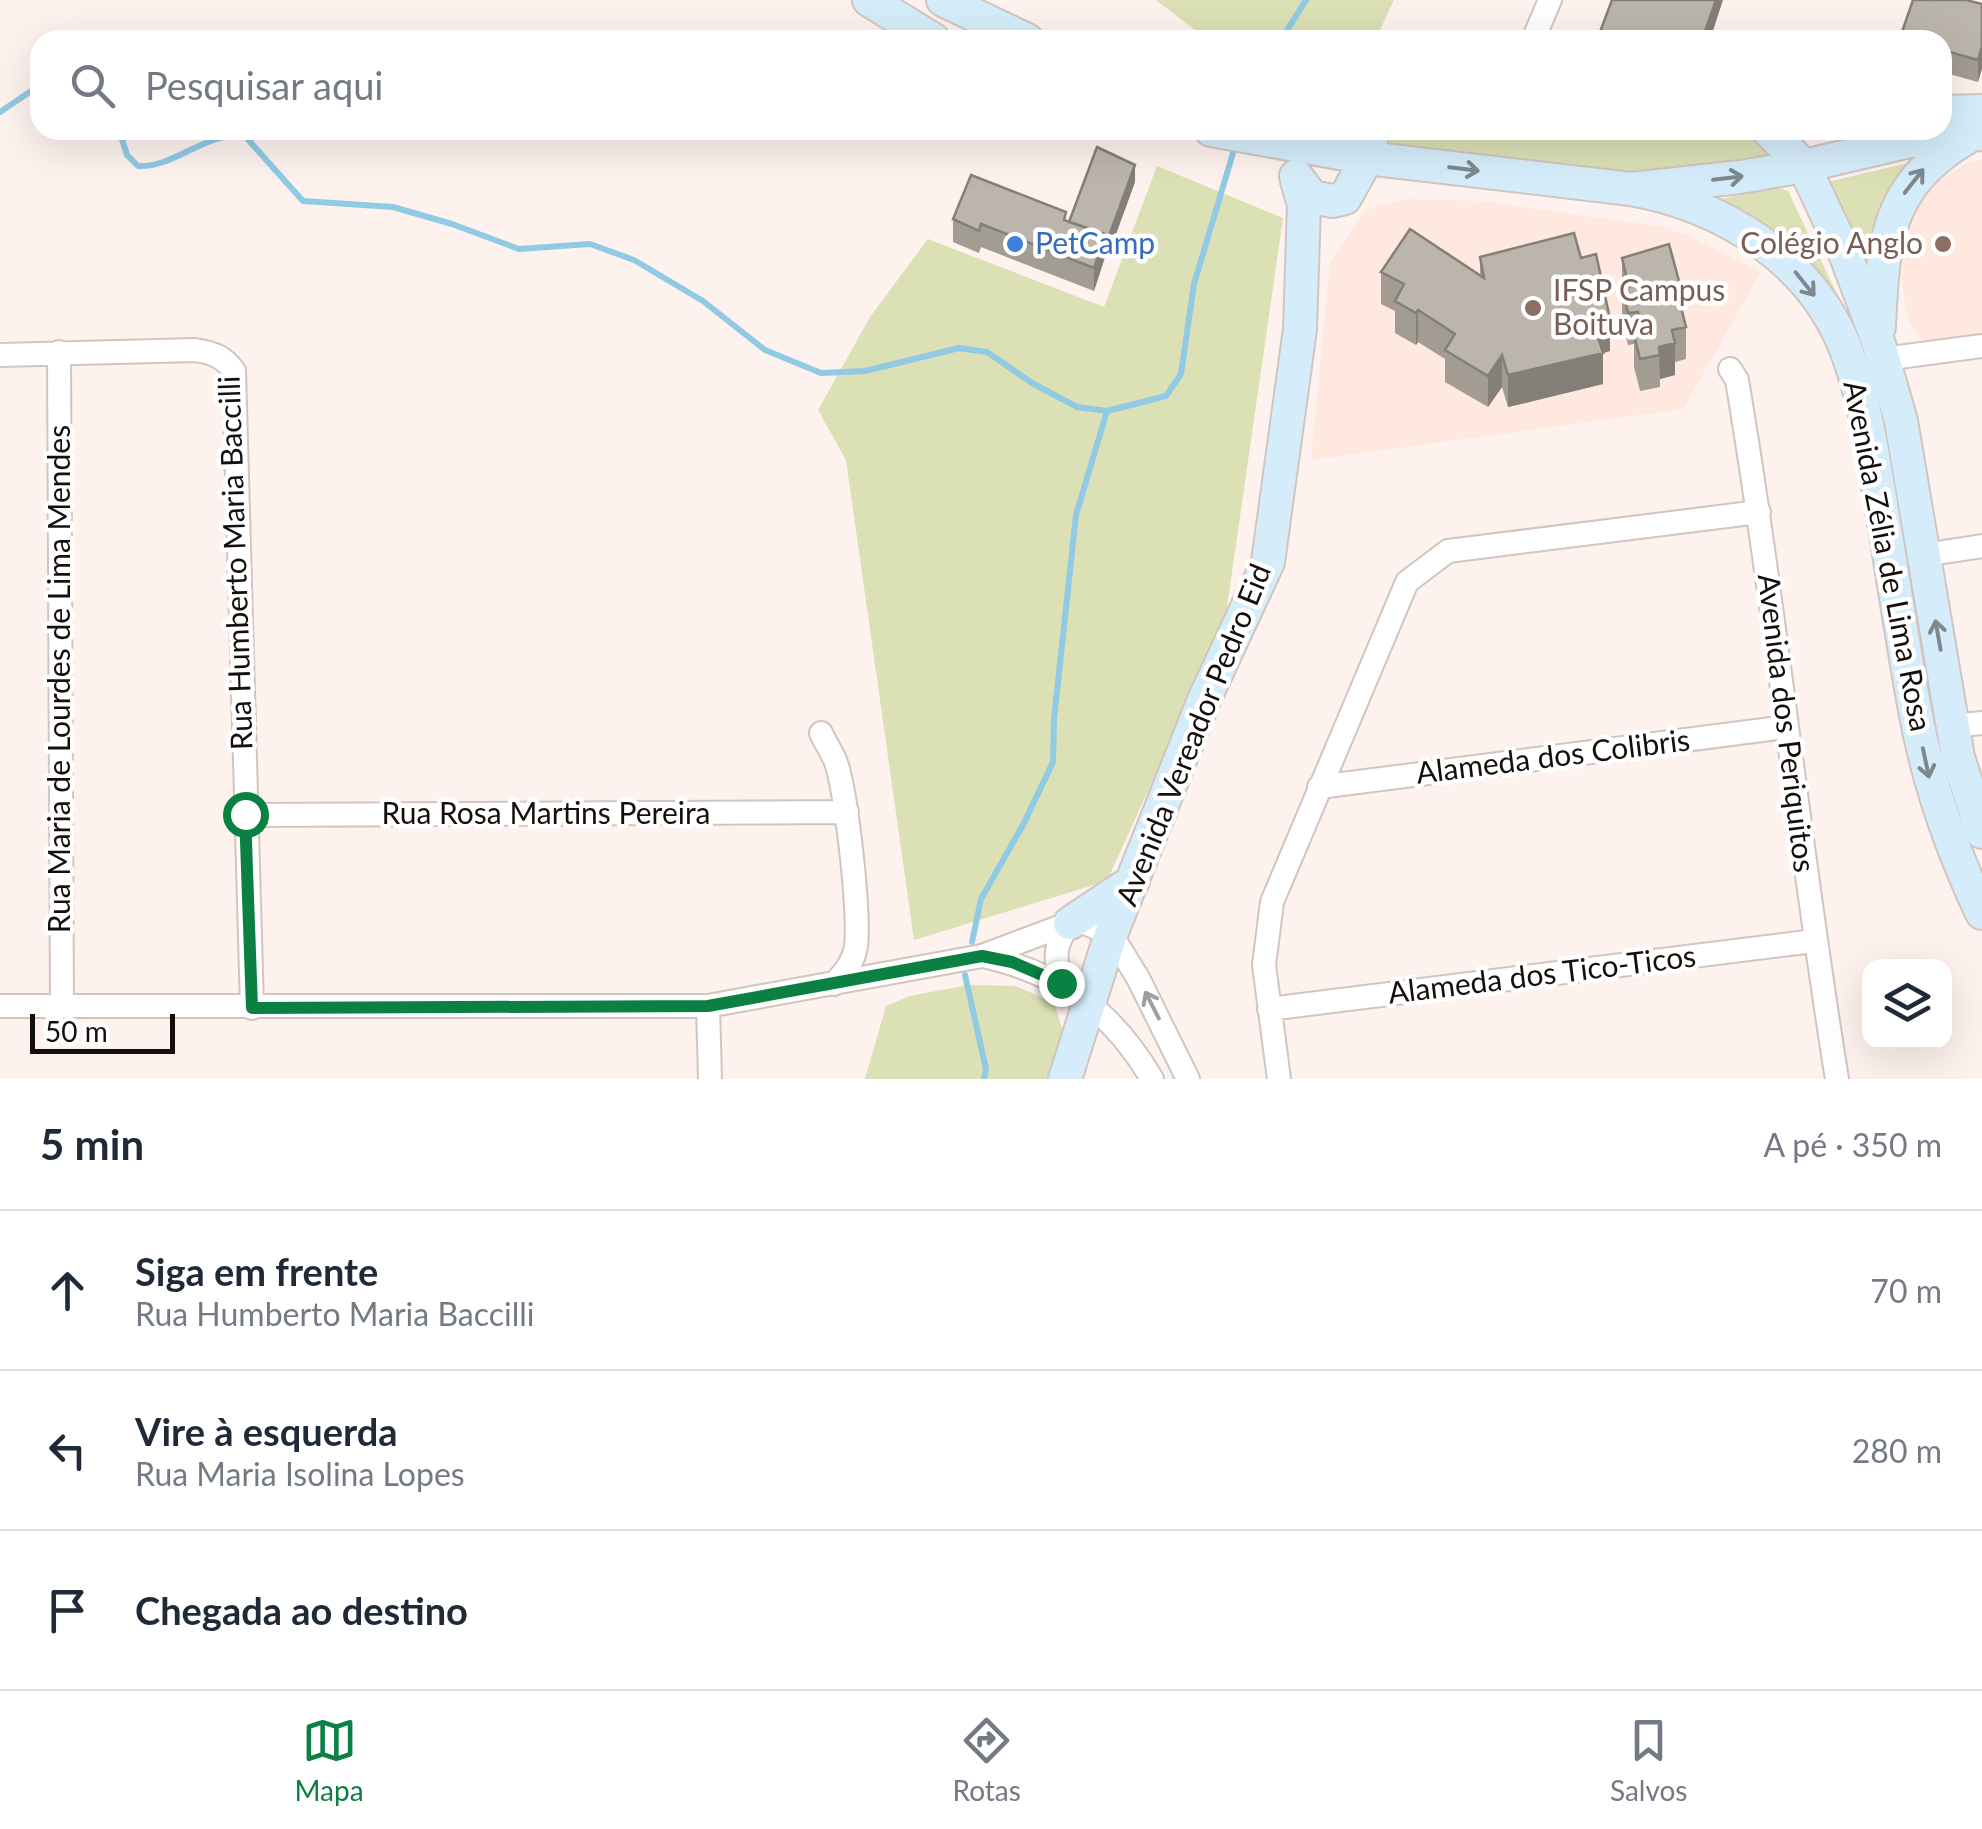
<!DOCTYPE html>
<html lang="pt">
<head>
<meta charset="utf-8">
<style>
	body { margin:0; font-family:Lato,sans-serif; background:#f2f2f3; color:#1f2937 }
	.controls { position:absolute; right:30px; bottom:30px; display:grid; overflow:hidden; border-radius:20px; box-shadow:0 10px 40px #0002 }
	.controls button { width:90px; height:90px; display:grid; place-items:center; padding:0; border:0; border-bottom:2px solid #e0e1e3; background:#fff; color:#1f2937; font:50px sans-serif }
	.scale { position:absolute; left:30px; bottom:25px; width:145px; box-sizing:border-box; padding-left:10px; border:5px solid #140f0d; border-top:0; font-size:28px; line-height:35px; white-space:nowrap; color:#140f0d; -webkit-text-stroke:8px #fff; paint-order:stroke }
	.stop { position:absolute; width:30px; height:30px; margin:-22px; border:8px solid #0b8043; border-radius:50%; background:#fff }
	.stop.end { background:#0b8043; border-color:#fff; box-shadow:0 2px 10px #0008 }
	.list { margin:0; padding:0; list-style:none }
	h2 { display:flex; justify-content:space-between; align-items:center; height:130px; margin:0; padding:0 40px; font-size:42px }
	h2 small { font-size:32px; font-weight:400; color:#747a83 }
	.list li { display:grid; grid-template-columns:65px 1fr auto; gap:30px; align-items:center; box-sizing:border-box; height:160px; padding:0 40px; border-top:2px solid #e0e1e3 }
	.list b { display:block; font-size:38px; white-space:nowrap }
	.list p { margin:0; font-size:32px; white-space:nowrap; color:#747a83 }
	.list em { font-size:32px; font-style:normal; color:#747a83 }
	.icon { flex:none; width:55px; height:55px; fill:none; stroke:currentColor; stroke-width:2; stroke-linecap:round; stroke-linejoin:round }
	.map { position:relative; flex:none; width:1982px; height:1079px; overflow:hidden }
	.search { position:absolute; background:#fff; box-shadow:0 10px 40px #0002; left:30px; right:30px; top:30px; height:110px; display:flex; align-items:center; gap:25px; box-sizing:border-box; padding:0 35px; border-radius:30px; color:#747a83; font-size:38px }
	.sheet { height:610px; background:#fff }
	nav { display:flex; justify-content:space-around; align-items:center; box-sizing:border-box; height:140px; border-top:2px solid #e0e1e3; background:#fff; font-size:28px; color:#747a83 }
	nav a { display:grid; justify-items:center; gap:5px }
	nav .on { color:#0b8043 }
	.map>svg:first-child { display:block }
	.built { fill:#fee8df }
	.green { fill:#dbe0b5 }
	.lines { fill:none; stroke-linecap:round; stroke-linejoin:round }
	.stream { stroke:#90cae4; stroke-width:6 }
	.street-casing { stroke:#d2c5bf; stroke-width:26 }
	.secondary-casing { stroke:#d2c5bf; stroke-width:36 }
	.street { stroke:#fff; stroke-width:22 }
	.secondary { stroke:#d5edfa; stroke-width:32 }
	.wall { fill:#a29c93 }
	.shaded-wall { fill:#847f78 }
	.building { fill:#bcb5ab; stroke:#847f78; stroke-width:2.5 }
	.oneway { stroke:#7e898f }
	.oneway2 { stroke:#a19f9e }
	.route { stroke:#0b8043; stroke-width:12 }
	.shop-dot { fill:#3f7fe0; stroke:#fff; stroke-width:4 }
	.education-dot { fill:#8d6e63; stroke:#fff; stroke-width:4 }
	.labels { text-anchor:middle; stroke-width:9; stroke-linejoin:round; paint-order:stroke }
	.shop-label { font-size:30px; fill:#366cbe; stroke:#fff; text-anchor:start }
	.education-label { font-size:30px; fill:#785e54; stroke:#fff; text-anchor:end }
	.street-label { font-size:30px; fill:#140f0d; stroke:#fff }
</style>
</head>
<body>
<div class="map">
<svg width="1982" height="1079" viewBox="0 0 1982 1079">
	<rect width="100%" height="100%" fill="#fef2ee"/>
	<path class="built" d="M 1982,159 L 1982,336 L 1926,342 L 1917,335 L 1908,319 L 1901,279 L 1906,231 L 1918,204 L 1933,185 L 1965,164 Z
		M 1406,199 L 1480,201 L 1657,226 L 1685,234 L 1761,272 L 1683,409 L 1311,460 L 1330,263 L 1363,213 L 1379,205 Z"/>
	<path class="green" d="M 1156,0 L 1394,0 L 1375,40 L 1208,40 Z
		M 1617,130 L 1737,130 L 1764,143 L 1768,155 L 1686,175 L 1554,174 L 1387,154 L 1386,141 L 1392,132 L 1404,137 L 1502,136 Z
		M 1908,163 L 1910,165 C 1882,198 1871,219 1866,262 L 1827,182 Z
		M 1157,166 L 1283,218 L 1225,621 L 1107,881 L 914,940 L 846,460 L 818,410 L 870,317 L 928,239 L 1104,307 Z
		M 1778,187 L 1788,191 L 1846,313 L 1707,202 Z
		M 968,985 L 1016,986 L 1054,1003 L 1063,1031 L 1058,1079 L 865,1079 L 886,1006 L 910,996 Z"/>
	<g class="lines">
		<path class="stream" d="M 1281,40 L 1306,0
			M 0,112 L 40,85
			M 119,130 L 127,155 L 138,166 C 174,168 203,133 244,135 L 303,201 L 393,207 L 452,224 L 519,249 L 590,244 L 634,260 L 703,301 L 765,350 L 821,373 L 865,371 L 959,348 L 987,352 L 1032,383 L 1077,407 L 1107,411 L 1166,396 L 1181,374 L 1194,284 L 1236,143
			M 972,942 L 981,899 L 1024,823 L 1053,762 L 1054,719 L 1076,515 L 1107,411
			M 965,975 L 986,1069 L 984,1079"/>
		<g class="street-casing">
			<path id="street" d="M 1533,40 L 1550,0
				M 59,352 L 62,1007
				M 0,355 L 195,350 C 213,353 223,356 234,371 L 252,1008
				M 1884,359 L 1982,346
				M 1730,369 L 1737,380 C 1776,612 1799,846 1837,1079
				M 1924,555 L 1982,546
				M 1953,726 L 1982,723
				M 821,733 C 825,742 831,751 835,760 C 846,786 862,926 855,951 C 852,964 843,974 834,984
				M 1319,787 L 1786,727
				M 245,815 L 847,812
				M 984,956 C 1061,974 1112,1011 1152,1079
				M 1061,983 C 1054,958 1054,944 1070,923
				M 0,1006 L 708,1006 L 982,956 L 1070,923 L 1085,923 L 1111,934 L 1138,978 L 1188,1079
				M 708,1006 L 710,1079
				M 1269,1009 L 1814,941
				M 1279,1079 L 1264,965 L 1272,902 L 1407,582 L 1448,551 L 1759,512"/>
		</g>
		<g class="secondary-casing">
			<path id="secondary" d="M 869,0 L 934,40
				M 943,0 L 1027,40
				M 1942,112 L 1982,111
				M 1211,130 L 1367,158 L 1631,189 L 1740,177 L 1804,166 L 1910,141 L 1982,134
				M 1768,130 L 1804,166 L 1846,256 L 1878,341 L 1901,421 L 1958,757 L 1982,832
				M 1296,176 L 1312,197 L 1333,201 L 1345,198 L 1367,158 L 1373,130
				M 1631,189 C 1720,205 1806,256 1843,342 C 1864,393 1872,449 1881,504 C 1892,571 1902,638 1914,705 C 1927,779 1950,846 1982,913
				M 1879,327 C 1883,241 1886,186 1966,138
				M 1070,923 L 1133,881
				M 1065,1079 L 1111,934 L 1204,700 L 1268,562 L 1300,329 L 1304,205 L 1297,181"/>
		</g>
		<use href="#street" class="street"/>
		<use href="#secondary" class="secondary"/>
	</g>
	<path class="wall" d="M 1982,4 L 1978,82 L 1942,72 L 1942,40 L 1902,40 L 1902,32 Z
		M 1135,182 L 1109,253 L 1105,252 L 1105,257 L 1094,291 L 981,247 L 979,253 L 953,242 L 953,219 L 1069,222 Z
		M 1480,257 L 1581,258 L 1610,351 L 1603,353 L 1603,384 L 1508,407 L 1502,387 L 1488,407 L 1445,382 L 1445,359 L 1418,342 L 1416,345 L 1395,333 L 1395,311 L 1381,304 L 1381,272 L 1480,275 Z
		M 1622,258 L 1686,327 L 1686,359 L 1675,362 L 1675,375 L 1660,379 L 1660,387 L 1640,391 L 1634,367 L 1634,344 L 1628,345 L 1622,318 Z"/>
	<path class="shaded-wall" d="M 1716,0 L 1723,0 L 1710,40 L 1702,40 Z
		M 1982,46 L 1982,69 L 1978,82 L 1978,60 Z
		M 1135,165 L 1135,182 L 1109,253 L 1109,236 Z
		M 1105,234 L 1105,257 L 1094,291 L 1094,268 Z
		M 1418,310 L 1418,342 L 1416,345 L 1416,313 Z
		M 1610,319 L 1610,351 L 1603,353 L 1603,384 L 1508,407 L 1508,375 L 1594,324 Z
		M 1675,343 L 1675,375 L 1660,379 L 1659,347 Z
		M 1502,355 L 1502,387 L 1488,407 L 1488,376 Z"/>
	<path class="building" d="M 1612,0 L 1716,0 L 1702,40 L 1597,40 Z
		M 1913,0 L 1966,0 L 1982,4 L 1982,46 L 1978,60 L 1942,50 L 1942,40 L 1916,40 L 1902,32 Z
		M 1097,147 L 1135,165 L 1109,236 L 1069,222 Z
		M 971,175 L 1066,212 L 1064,220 L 1105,234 L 1094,268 L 981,224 L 979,231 L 953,219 Z
		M 1410,229 L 1484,278 L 1480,257 L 1574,233 L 1581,258 L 1596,254 L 1610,319 L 1594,324 L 1603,353 L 1508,375 L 1502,355 L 1488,376 L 1445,350 L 1455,334 L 1418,310 L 1416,313 L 1395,301 L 1404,284 L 1381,272 Z
		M 1669,244 L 1683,296 L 1679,299 L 1686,327 L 1672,330 L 1675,343 L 1659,347 L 1660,355 L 1640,359 L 1634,335 L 1643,332 L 1638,312 L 1628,313 L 1622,286 L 1629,287 L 1622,258 Z"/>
	<defs><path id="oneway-shaft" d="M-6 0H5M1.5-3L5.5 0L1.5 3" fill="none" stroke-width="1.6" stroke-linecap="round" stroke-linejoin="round" transform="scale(2.5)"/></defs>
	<g class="oneway">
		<use href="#oneway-shaft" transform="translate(1464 169) rotate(7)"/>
		<use href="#oneway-shaft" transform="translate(1728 178) rotate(-7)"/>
		<use href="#oneway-shaft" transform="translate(1914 181) rotate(-52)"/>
		<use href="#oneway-shaft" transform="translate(1805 284) rotate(51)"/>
		<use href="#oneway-shaft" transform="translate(1938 635) rotate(-100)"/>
		<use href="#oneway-shaft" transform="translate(1926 763) rotate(78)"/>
	</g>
	<use class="oneway2" href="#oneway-shaft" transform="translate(1152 1005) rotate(-117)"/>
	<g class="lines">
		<path class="route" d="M 245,814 L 252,1008 L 708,1006 L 982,956 L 1012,962 L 1061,983"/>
	</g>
	<circle class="shop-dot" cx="1015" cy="244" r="10"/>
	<g class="education-dot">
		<circle cx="1943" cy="244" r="10"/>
		<circle cx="1533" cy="308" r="10"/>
	</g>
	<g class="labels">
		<g class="shop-label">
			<text x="1035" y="254">PetCamp</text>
		</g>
		<g class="education-label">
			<text x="1923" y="254">Colégio Anglo</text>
			<text x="1553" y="301" text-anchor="start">IFSP Campus<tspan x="1553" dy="34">Boituva</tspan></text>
		</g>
		<g class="street-label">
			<text transform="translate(1887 556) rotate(79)" y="10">Avenida Zélia de Lima Rosa</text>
			<text transform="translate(236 563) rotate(-92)" y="10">Rua Humberto Maria Baccilli</text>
			<text transform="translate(60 679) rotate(-90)" y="10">Rua Maria de Lourdes de Lima Mendes</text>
			<text transform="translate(1786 723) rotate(83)" y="10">Avenida dos Periquitos</text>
			<text transform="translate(1194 735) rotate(-68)" y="10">Avenida Vereador Pedro Eid</text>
			<text transform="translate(1553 757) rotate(-7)" y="10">Alameda dos Colibris</text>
			<text x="546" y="824">Rua Rosa Martins Pereira</text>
			<text transform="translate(1542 975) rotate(-7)" y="10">Alameda dos Tico-Ticos</text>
		</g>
	</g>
</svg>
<div class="controls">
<button><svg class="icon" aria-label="layers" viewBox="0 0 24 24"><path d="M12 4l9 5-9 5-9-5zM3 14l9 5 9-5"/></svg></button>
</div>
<div class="scale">50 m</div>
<div class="stop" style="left:245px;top:814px"></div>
<div class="stop end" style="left:1061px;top:983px"></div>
<div class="search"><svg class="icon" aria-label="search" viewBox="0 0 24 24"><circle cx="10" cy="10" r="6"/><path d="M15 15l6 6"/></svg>Pesquisar aqui</div>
</div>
<section class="sheet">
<h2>5 min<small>A pé · 350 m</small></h2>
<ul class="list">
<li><svg class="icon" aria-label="ahead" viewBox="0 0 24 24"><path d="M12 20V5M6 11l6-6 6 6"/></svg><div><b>Siga em frente</b><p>Rua Humberto Maria Baccilli</p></div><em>70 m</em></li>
<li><svg class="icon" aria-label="left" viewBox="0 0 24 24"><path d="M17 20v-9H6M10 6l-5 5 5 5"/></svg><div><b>Vire à esquerda</b><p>Rua Maria Isolina Lopes</p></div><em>280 m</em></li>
<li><svg class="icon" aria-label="arrive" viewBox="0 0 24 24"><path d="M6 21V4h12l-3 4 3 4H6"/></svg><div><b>Chegada ao destino</b></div></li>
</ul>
</section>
<nav>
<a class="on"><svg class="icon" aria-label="map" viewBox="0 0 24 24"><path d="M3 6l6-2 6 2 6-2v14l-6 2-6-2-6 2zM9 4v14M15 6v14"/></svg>Mapa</a>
<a><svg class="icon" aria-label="directions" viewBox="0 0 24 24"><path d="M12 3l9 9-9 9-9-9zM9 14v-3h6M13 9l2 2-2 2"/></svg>Rotas</a>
<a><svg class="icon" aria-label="saved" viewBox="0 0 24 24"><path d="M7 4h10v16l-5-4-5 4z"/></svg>Salvos</a>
</nav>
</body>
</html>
